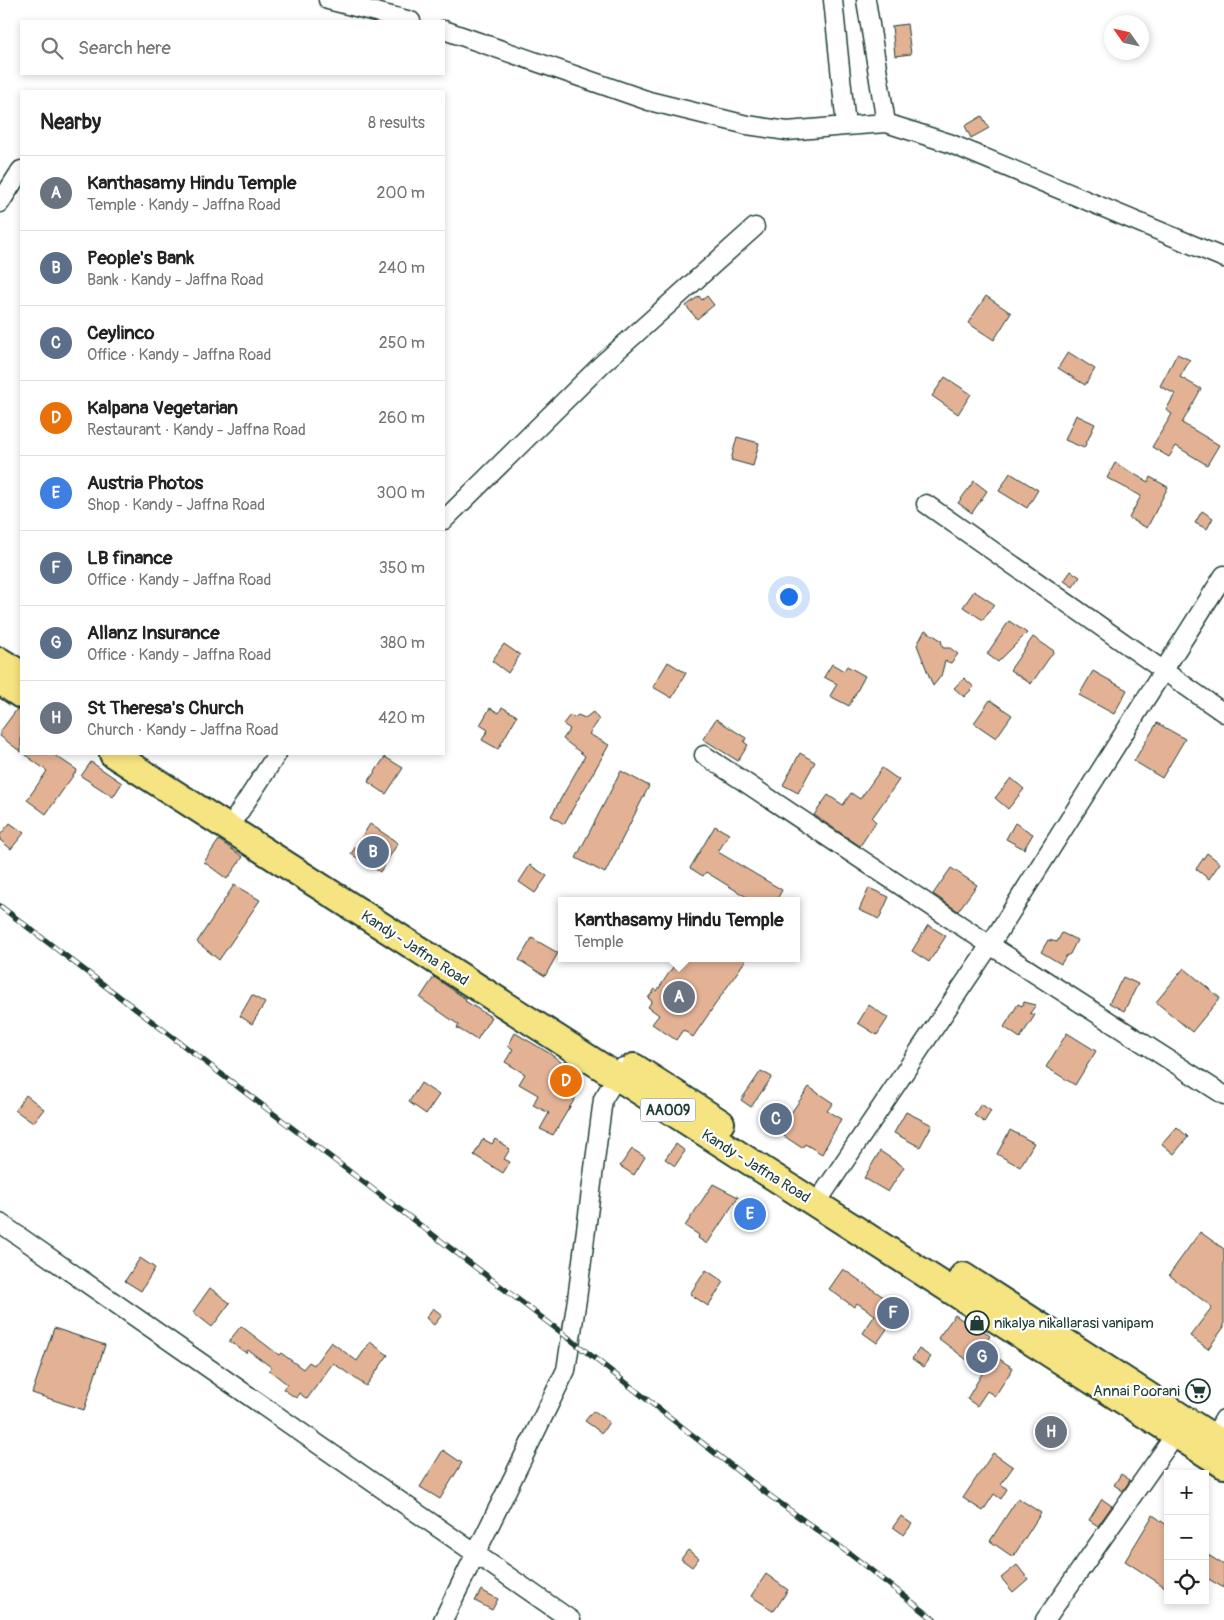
<!DOCTYPE html>
<html lang="en">
<head>
<meta charset="utf-8">
<style>
	body { margin:0; font-family:Pangolin,sans-serif; background:#f6f6f6; color:#222 }
	.controls { position:absolute; right:15px; bottom:15px; display:grid; overflow:hidden; border-radius:0px; box-shadow:0 2px 8px #0003 }
	.controls button { width:45px; height:45px; display:grid; place-items:center; padding:0; border:0; border-bottom:1px solid #e0e0e0; background:#fff; color:#222; font:25px sans-serif }
	.compass { position:absolute; left:1104px; top:15px; width:45px; height:45px; border-radius:50%; background:#fff; box-shadow:0 2px 8px #0003; rotate:304deg }
	.you { position:absolute; left:788px; top:596px; width:18px; height:18px; margin:-12px; border:4px solid #fff; border-radius:50%; background:#1a73e8; box-shadow:0 0 0 8px #1a73e833 }
	.badge { display:grid; place-items:center; width:32px; height:32px; border-radius:50%; background:#1f3d34; color:#fff; font-size:16px; font-weight:700 }
	.pin { position:absolute; translate:-50% -50%; border:2px solid #fff; box-shadow:0 1px 5px #0006 }
	.popup { position:absolute; left:558px; top:897px; width:242px; height:65px; box-sizing:border-box; display:grid; place-content:center; border-radius:0px; background:#fff; filter:drop-shadow(0 1px 4px #0005); font-size:16px; white-space:nowrap; color:#767676 }
	.popup b { font-size:19px; color:#222 }
	.popup::after { content:''; position:absolute; left:50%; top:100%; margin-left:-10px; border:10px solid transparent; border-top-color:#fff }
	.list { margin:0; padding:0; list-style:none }
	h2 { display:flex; justify-content:space-between; align-items:center; height:65px; margin:0; padding:0 20px; font-size:21px }
	h2 small { font-size:16px; font-weight:400; color:#767676 }
	.list li { display:grid; grid-template-columns:32px 1fr auto; gap:15px; align-items:center; box-sizing:border-box; height:75px; padding:0 20px; border-top:1px solid #e0e0e0 }
	.list b { display:block; font-size:19px; white-space:nowrap }
	.list p { margin:0; font-size:16px; white-space:nowrap; color:#767676 }
	.list em { font-size:16px; font-style:normal; color:#767676 }
	.icon { flex:none; width:28px; height:28px; fill:none; stroke:currentColor; stroke-width:2; stroke-linecap:round; stroke-linejoin:round }
	.map { position:relative; flex:none; width:1224px; height:1620px; overflow:hidden }
	.search { position:absolute; background:#fff; box-shadow:0 2px 8px #0003; left:20px; top:20px; width:425px; height:55px; display:flex; align-items:center; gap:12px; box-sizing:border-box; padding:0 18px; border-radius:0px; color:#767676; font-size:19px }
	.panel { position:absolute; background:#fff; box-shadow:0 2px 8px #0003; left:20px; top:90px; width:425px; height:665px; border-radius:0px }
	.map>svg:first-child { display:block }
	.building { fill:#e3b295; stroke:#1f3d34 }
	.lines { fill:none; stroke-linecap:round; stroke-linejoin:round }
	.minor-casing { stroke:#1f3d34; stroke-width:21 }
	.highway-casing { stroke:#1f3d34; stroke-width:30 }
	.minor { stroke:#fff; stroke-width:18 }
	.highway { stroke:#f6e381; stroke-width:26 }
	.rail-casing { stroke:#1f3d34; stroke-width:5.5 }
	.rail { stroke:#fff; stroke-width:4; stroke-dasharray:11; stroke-linecap:butt }
	.labels { text-anchor:middle; stroke-width:4.5; stroke-linejoin:round; paint-order:stroke }
	.shield { fill:#fff; stroke:#627771; stroke-width:1 }
	.shield-label { font-size:14px; font-weight:bold; fill:#1f3d34 }
	.street-label { font-size:15px; fill:#1f3d34; stroke:#fff }
	.poi-label { font-size:15px; fill:#1f3d34; stroke:#fff; text-anchor:start }
</style>
</head>
<body>
<div class="map">
<svg width="1224" height="1620" viewBox="0 0 1224 1620">
	<rect width="100%" height="100%" fill="#fff"/>
	<filter id="ink" filterUnits="userSpaceOnUse"><feTurbulence type="fractalNoise" baseFrequency=".02" numOctaves="2"/><feDisplacementMap in="SourceGraphic" scale="10" xChannelSelector="R" yChannelSelector="G"/><feConvolveMatrix kernelMatrix="1 2 1 2 8 2 1 2 1" color-interpolation-filters="sRGB"/></filter>
	<g filter="url(#ink)">
		<path class="building" d="M 907,24 L 911,54 L 895,56 L 892,26 Z
			M 982,116 L 989,128 L 971,138 L 965,126 Z
			M 699,296 L 702,300 L 707,296 L 714,305 L 697,319 L 686,306 Z
			M 986,296 L 1011,313 L 994,340 L 968,323 Z
			M 1068,352 L 1095,369 L 1085,385 L 1058,368 Z
			M 1177,354 L 1190,360 L 1180,377 L 1201,389 L 1182,423 L 1219,445 L 1207,465 L 1176,446 L 1169,457 L 1152,447 L 1172,414 L 1166,410 L 1175,394 L 1160,386 Z
			M 945,377 L 971,394 L 958,414 L 932,396 Z
			M 1076,415 L 1095,424 L 1084,448 L 1065,440 Z
			M 737,437 L 759,443 L 753,466 L 731,460 Z
			M 1115,463 L 1148,482 L 1150,477 L 1168,487 L 1147,528 L 1129,518 L 1141,496 L 1107,478 Z
			M 1010,473 L 1038,490 L 1027,508 L 999,491 Z
			M 974,481 L 987,491 L 972,513 L 958,503 Z
			M 1202,511 L 1213,518 L 1207,529 L 1195,523 Z
			M 1071,571 L 1080,577 L 1073,587 L 1064,581 Z
			M 974,591 L 994,604 L 983,620 L 963,607 Z
			M 1009,621 L 1027,633 L 998,662 L 987,654 Z
			M 925,630 L 941,640 L 943,648 L 950,648 L 958,654 L 951,663 L 945,661 L 941,676 L 933,686 L 917,645 Z
			M 1033,637 L 1054,651 L 1031,684 L 1010,670 Z
			M 504,644 L 520,655 L 508,673 L 492,661 Z
			M 668,662 L 686,673 L 672,698 L 653,687 Z
			M 832,664 L 844,671 L 847,666 L 865,676 L 849,706 L 830,696 L 837,684 L 824,677 Z
			M 1093,671 L 1127,690 L 1114,714 L 1079,695 Z
			M 964,678 L 974,687 L 964,697 L 954,688 Z
			M 990,700 L 1012,715 L 996,738 L 974,723 Z
			M 502,707 L 517,716 L 498,749 L 482,740 L 488,730 L 480,725 L 490,708 L 499,713 Z
			M 17,709 L 21,710 L 21,752 L 0,736 L 0,732 Z
			M 593,712 L 599,720 L 589,734 L 609,745 L 564,824 L 551,816 L 585,756 L 563,739 L 570,729 L 563,724 L 570,715 L 574,718 L 578,715 L 585,718 Z
			M 716,719 L 746,738 L 744,742 L 748,745 L 738,761 L 703,739 Z
			M 1157,723 L 1185,739 L 1162,778 L 1134,761 Z
			M 800,753 L 815,762 L 798,793 L 783,785 Z
			M 24,754 L 53,754 L 77,770 L 46,814 L 27,800 L 47,771 Z
			M 385,757 L 403,768 L 386,794 L 368,782 Z
			M 91,762 L 122,783 L 113,797 L 81,776 Z
			M 882,768 L 899,780 L 872,818 L 876,822 L 860,846 L 814,815 L 828,795 L 843,805 L 851,793 L 860,799 Z
			M 621,771 L 649,786 L 605,873 L 576,858 Z
			M 1011,778 L 1024,789 L 1008,809 L 995,798 Z
			M 10,823 L 24,833 L 11,849 L 0,840 L 0,835 Z
			M 1015,823 L 1033,834 L 1024,849 L 1006,839 Z
			M 370,824 L 398,843 L 380,872 L 351,854 Z
			M 715,826 L 729,834 L 718,852 L 782,890 L 776,901 L 753,901 L 706,872 L 703,876 L 690,868 Z
			M 219,840 L 243,857 L 227,879 L 204,862 Z
			M 1207,853 L 1220,863 L 1209,879 L 1196,869 Z
			M 530,865 L 547,876 L 535,893 L 519,882 Z
			M 951,868 L 977,885 L 958,911 L 933,894 Z
			M 234,885 L 260,900 L 219,960 L 197,942 Z
			M 869,888 L 889,897 L 879,919 L 859,910 Z
			M 928,925 L 946,936 L 929,962 L 912,951 Z
			M 1062,933 L 1077,940 L 1070,954 L 1066,956 L 1061,964 L 1041,952 L 1048,940 L 1057,942 Z
			M 532,938 L 558,953 L 545,976 L 519,960 Z
			M 679,958 L 747,958 L 693,1037 L 683,1030 L 676,1040 L 652,1024 L 659,1015 L 648,1007 L 652,1001 L 648,998 L 655,989 L 657,991 Z
			M 1184,968 L 1220,998 L 1192,1032 L 1156,1002 Z
			M 434,977 L 466,999 L 465,1001 L 491,1017 L 477,1040 L 457,1028 L 459,1025 L 420,998 Z
			M 1123,977 L 1138,984 L 1124,1011 L 1109,1003 Z
			M 252,995 L 265,1003 L 252,1024 L 240,1016 Z
			M 1024,1002 L 1036,1005 L 1030,1013 L 1035,1015 L 1020,1038 L 1004,1027 L 1018,1004 L 1022,1006 Z
			M 869,1005 L 888,1018 L 877,1035 L 858,1023 Z
			M 515,1033 L 549,1053 L 577,1074 L 566,1090 L 577,1095 L 553,1135 L 540,1129 L 549,1113 L 533,1105 L 538,1095 L 519,1084 L 525,1074 L 505,1062 L 513,1049 L 508,1046 Z
			M 1067,1033 L 1096,1051 L 1075,1085 L 1046,1067 Z
			M 761,1071 L 772,1077 L 751,1107 L 741,1100 Z
			M 421,1083 L 439,1095 L 426,1114 L 409,1102 Z
			M 809,1087 L 833,1103 L 827,1111 L 841,1119 L 822,1154 L 805,1144 L 802,1148 L 778,1132 Z
			M 26,1095 L 44,1109 L 33,1123 L 15,1110 Z
			M 981,1104 L 991,1111 L 984,1122 L 974,1115 Z
			M 906,1112 L 932,1125 L 920,1147 L 894,1133 Z
			M 1177,1127 L 1188,1137 L 1174,1154 L 1162,1144 Z
			M 1010,1130 L 1034,1143 L 1020,1167 L 997,1154 Z
			M 483,1139 L 492,1144 L 495,1139 L 510,1149 L 504,1159 L 510,1162 L 503,1173 L 474,1155 Z
			M 676,1144 L 685,1151 L 675,1166 L 665,1159 Z
			M 632,1149 L 645,1157 L 634,1175 L 620,1166 Z
			M 880,1151 L 904,1167 L 888,1192 L 864,1178 Z
			M 713,1184 L 738,1197 L 707,1244 L 698,1238 L 699,1235 L 685,1226 Z
			M 1200,1232 L 1224,1249 L 1224,1327 L 1208,1349 L 1190,1336 L 1212,1307 L 1169,1275 Z
			M 140,1258 L 155,1268 L 141,1291 L 125,1281 Z
			M 843,1269 L 901,1309 L 877,1343 L 863,1333 L 875,1315 L 857,1303 L 854,1307 L 829,1289 Z
			M 706,1270 L 724,1282 L 708,1306 L 690,1294 Z
			M 210,1288 L 230,1303 L 212,1327 L 193,1312 Z
			M 433,1308 L 442,1315 L 434,1325 L 426,1318 Z
			M 955,1315 L 978,1331 L 980,1328 L 990,1336 L 982,1348 L 1013,1368 L 995,1396 L 987,1391 L 977,1406 L 967,1399 L 983,1372 L 938,1338 Z
			M 241,1326 L 279,1355 L 281,1353 L 303,1369 L 309,1362 L 314,1365 L 331,1342 L 357,1361 L 370,1342 L 388,1355 L 366,1386 L 333,1363 L 307,1399 L 299,1393 L 296,1398 L 283,1389 L 287,1384 L 269,1370 L 271,1367 L 248,1350 L 246,1353 L 229,1341 Z
			M 54,1328 L 105,1345 L 84,1410 L 32,1393 Z
			M 919,1349 L 931,1357 L 924,1367 L 912,1359 Z
			M 593,1411 L 609,1422 L 602,1433 L 585,1421 Z
			M 443,1450 L 462,1463 L 440,1499 L 420,1487 Z
			M 993,1453 L 1013,1467 L 1001,1484 L 1007,1489 L 1001,1499 L 994,1494 L 983,1511 L 963,1498 Z
			M 1121,1474 L 1130,1480 L 1123,1491 L 1114,1485 Z
			M 1018,1498 L 1041,1513 L 1013,1557 L 990,1541 Z
			M 1102,1499 L 1112,1506 L 1098,1526 L 1089,1520 Z
			M 1153,1515 L 1168,1526 L 1168,1589 L 1125,1561 Z
			M 901,1516 L 912,1524 L 904,1535 L 893,1527 Z
			M 688,1550 L 699,1558 L 692,1567 L 681,1559 Z
			M 1205,1553 L 1224,1565 L 1224,1588 L 1205,1577 Z
			M 1017,1565 L 1028,1579 L 1013,1592 L 1001,1578 Z
			M 766,1574 L 788,1590 L 774,1611 L 751,1596 Z
			M 481,1590 L 498,1599 L 492,1610 L 475,1601 Z"/>
		<g class="lines">
			<g class="minor-casing">
				<path id="minor" d="M 328,0 L 411,21
					M 833,0 L 846,126 L 886,123 L 949,143 L 1224,258
					M 866,0 L 886,123
					M 444,30 L 649,101 L 747,125 L 787,131 L 846,126
					M 0,203 L 21,170
					M 926,504 L 1224,713
					M 444,520 L 601,365 L 755,227
					M 704,755 L 990,945 L 1224,1095
					M 238,814 L 277,754
					M 816,1204 L 990,945 L 1224,575
					M 0,1223 L 571,1620
					M 1208,1447 L 1224,1419
					M 443,1620 L 566,1370 L 577,1299 L 603,1099 L 623,1067
					M 1045,1620 L 1175,1435"/>
			</g>
			<g class="highway-casing">
				<path id="highway" d="M 0,661 L 21,674
					M 0,681 L 21,695
					M 113,754 L 1224,1465
					M 634,1067 L 721,1123
					M 963,1276 L 1220,1442"/>
			</g>
			<use href="#minor" class="minor"/>
			<use href="#highway" class="highway"/>
			<g class="rail-casing">
				<path id="rail" d="M 0,906 L 570,1339 L 766,1493 L 850,1554 L 935,1620"/>
			</g>
			<use href="#rail" class="rail"/>
		</g>
	</g>
	<defs>
		<g id="shop-ring" transform="scale(1.25)"><circle r="9.5" fill="#fff" stroke="#1f3d34" stroke-width="1.5"/><path d="M-5-2.5h2.3a2.7 3.5 0 0 1 5.4 0H5L5.5 6h-11ZM-1.5-2.5h3a1.5 2.3 0 0 0-3 0Z" fill="#1f3d34"/></g>
		<g id="supermarket-ring" transform="scale(1.25)"><circle r="9.5" fill="#fff" stroke="#1f3d34" stroke-width="1.5"/><path d="M-6-5.5h2.5l.6 2H6L4.5 2H-2.5L-4.4-4H-6ZM-1.5 3.2a1.3 1.3 0 1 0 .1 0ZM3 3.2a1.3 1.3 0 1 0 .1 0Z" fill="#1f3d34"/></g>
	</defs>
	<g fill-rule="evenodd">
		<use href="#shop-ring" x="977" y="1323"/>
		<use href="#supermarket-ring" x="1198" y="1391"/>
	</g>
	<g class="labels">
		<rect class="shield" x="640.5" y="1098.5" width="55" height="23" rx="4"/>
		<g class="shield-label">
			<text x="668" y="1115">AA009</text>
		</g>
		<g class="street-label">
			<text transform="translate(415 948) rotate(33)" y="5">Kandy - Jaffna Road</text>
			<text transform="translate(756 1166) rotate(32)" y="5">Kandy - Jaffna Road</text>
		</g>
		<g class="poi-label">
			<text x="994" y="1328">nikalya nikallarasi vanipam</text>
			<text x="1180" y="1396" text-anchor="end">Annai Poorani</text>
		</g>
	</g>
</svg>
<div class="controls">
<button>+</button>
<button>−</button>
<button><svg class="icon" aria-label="locate" viewBox="0 0 24 24"><circle cx="12" cy="12" r="6"/><path d="M12 2v4M12 18v4M2 12h4M18 12h4"/></svg></button>
</div>
<svg class="compass" viewBox="-18 -18 36 36"><path d="M0-13l5 13h-10z" fill="#e53935"/><path d="M0 13l5-13h-10z" fill="#767676"/></svg>
<div class="you"></div>
<div class="pin badge" style="left:679px;top:997px;background:#6b7280">A</div>
<div class="popup"><b>Kanthasamy Hindu Temple</b>Temple</div>
<div class="pin badge" style="left:373px;top:852px;background:#5c6f8a">B</div>
<div class="pin badge" style="left:776px;top:1119px;background:#5c6f8a">C</div>
<div class="pin badge" style="left:566px;top:1081px;background:#e8710a">D</div>
<div class="pin badge" style="left:750px;top:1214px;background:#3f7fe0">E</div>
<div class="pin badge" style="left:893px;top:1313px;background:#5c6f8a">F</div>
<div class="pin badge" style="left:982px;top:1357px;background:#5c6f8a">G</div>
<div class="pin badge" style="left:1051px;top:1432px;background:#6b7280">H</div>
<div class="search"><svg class="icon" aria-label="search" viewBox="0 0 24 24"><circle cx="10" cy="10" r="6"/><path d="M15 15l6 6"/></svg>Search here</div>
<section class="panel">
<h2>Nearby<small>8 results</small></h2>
<ul class="list">
<li><span class="badge" style="background:#6b7280">A</span><div><b>Kanthasamy Hindu Temple</b><p>Temple · Kandy - Jaffna Road</p></div><em>200 m</em></li>
<li><span class="badge" style="background:#5c6f8a">B</span><div><b>People's Bank</b><p>Bank · Kandy - Jaffna Road</p></div><em>240 m</em></li>
<li><span class="badge" style="background:#5c6f8a">C</span><div><b>Ceylinco</b><p>Office · Kandy - Jaffna Road</p></div><em>250 m</em></li>
<li><span class="badge" style="background:#e8710a">D</span><div><b>Kalpana Vegetarian</b><p>Restaurant · Kandy - Jaffna Road</p></div><em>260 m</em></li>
<li><span class="badge" style="background:#3f7fe0">E</span><div><b>Austria Photos</b><p>Shop · Kandy - Jaffna Road</p></div><em>300 m</em></li>
<li><span class="badge" style="background:#5c6f8a">F</span><div><b>LB finance</b><p>Office · Kandy - Jaffna Road</p></div><em>350 m</em></li>
<li><span class="badge" style="background:#5c6f8a">G</span><div><b>Allanz Insurance</b><p>Office · Kandy - Jaffna Road</p></div><em>380 m</em></li>
<li><span class="badge" style="background:#6b7280">H</span><div><b>St Theresa's Church</b><p>Church · Kandy - Jaffna Road</p></div><em>420 m</em></li>
</ul>
</section>
</div>
</body>
</html>
